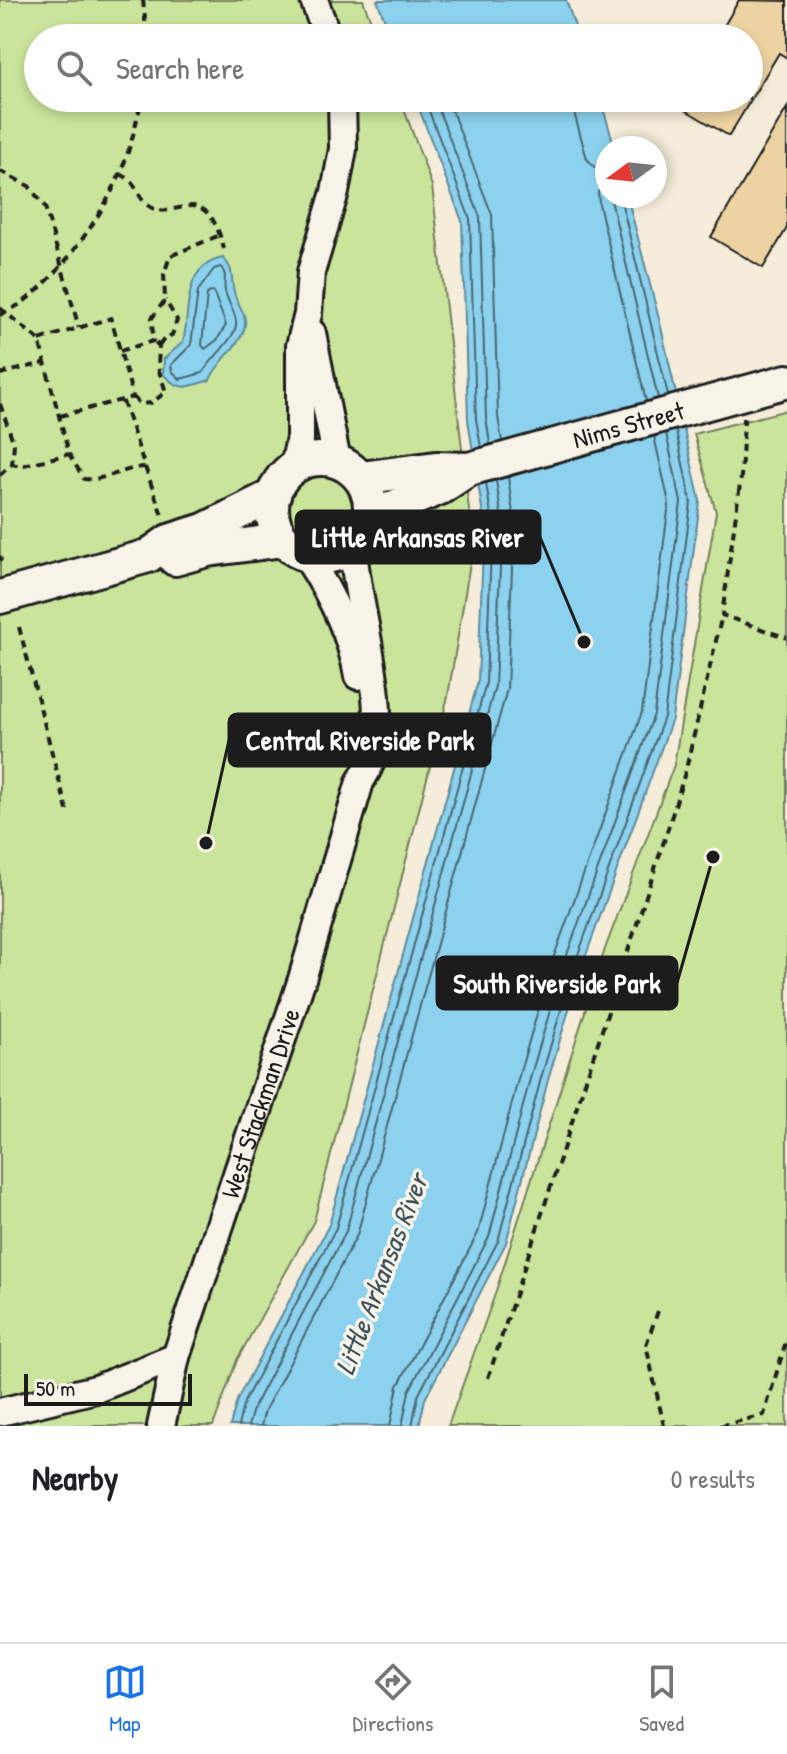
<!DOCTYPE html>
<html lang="en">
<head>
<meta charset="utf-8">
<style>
	body { margin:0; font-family:"Patrick Hand",sans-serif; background:#f2f2f2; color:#202124 }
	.compass { position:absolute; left:595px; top:136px; width:72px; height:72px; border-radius:50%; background:#fff; box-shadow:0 4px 12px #0003; rotate:255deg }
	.scale { position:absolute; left:24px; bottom:20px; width:168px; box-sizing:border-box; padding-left:8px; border:4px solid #1c1c1c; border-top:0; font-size:22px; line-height:28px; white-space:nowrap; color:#1c1c1c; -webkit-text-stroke:6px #f7f3e8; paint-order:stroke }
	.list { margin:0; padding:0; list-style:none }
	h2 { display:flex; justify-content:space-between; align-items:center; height:104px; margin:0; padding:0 32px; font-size:34px }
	h2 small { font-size:26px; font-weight:400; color:#757577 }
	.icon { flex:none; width:44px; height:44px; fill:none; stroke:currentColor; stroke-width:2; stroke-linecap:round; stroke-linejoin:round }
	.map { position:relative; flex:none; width:787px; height:1426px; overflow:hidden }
	.search { position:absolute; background:#fff; box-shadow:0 4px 12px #0003; left:24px; right:24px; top:24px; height:88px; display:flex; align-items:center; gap:20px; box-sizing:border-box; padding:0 28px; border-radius:44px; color:#757577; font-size:30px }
	.sheet { height:216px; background:#fff }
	nav { display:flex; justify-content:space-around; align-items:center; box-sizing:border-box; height:112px; border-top:2px solid #e0e0e0; background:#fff; font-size:22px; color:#757577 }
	nav a { display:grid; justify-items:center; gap:4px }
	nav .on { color:#1a73e8 }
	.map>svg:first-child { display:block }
	.green { fill:#cae59b; stroke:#73805c; stroke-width:2 }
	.water { fill:#8cd2ee; stroke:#5f899a; stroke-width:2 }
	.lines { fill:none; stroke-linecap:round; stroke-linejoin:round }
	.shore { stroke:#496570; stroke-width:2 }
	.building { fill:#edd3a2; stroke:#1c1c1c; stroke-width:2 }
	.minor-casing { stroke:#1c1c1c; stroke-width:32 }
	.tertiary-casing { stroke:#1c1c1c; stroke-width:38 }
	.path { stroke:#1c1c1c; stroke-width:4; stroke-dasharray:8 6; stroke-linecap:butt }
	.minor { stroke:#f7f3e8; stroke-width:26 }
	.tertiary { stroke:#f7f3e8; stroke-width:32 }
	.labels { text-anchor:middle; stroke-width:7; stroke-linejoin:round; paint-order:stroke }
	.street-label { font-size:26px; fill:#1c1c1c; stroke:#f7f3e8 }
	.water-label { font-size:28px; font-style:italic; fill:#3e535b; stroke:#f7f3e8 }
	.leader { fill:none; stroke:#1c1c1c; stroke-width:3 }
	.callout-dot { fill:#1c1c1c; stroke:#f7f3e8; stroke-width:3 }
	.callout { fill:#1c1c1c; stroke:#1c1c1c; stroke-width:3 }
	.callout-label { font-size:28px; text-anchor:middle; font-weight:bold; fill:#fff }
</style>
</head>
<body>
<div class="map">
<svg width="787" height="1426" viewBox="0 0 787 1426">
	<rect width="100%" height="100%" fill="#f5edda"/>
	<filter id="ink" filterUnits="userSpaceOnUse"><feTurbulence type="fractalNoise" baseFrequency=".0125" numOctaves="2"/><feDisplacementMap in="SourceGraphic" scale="16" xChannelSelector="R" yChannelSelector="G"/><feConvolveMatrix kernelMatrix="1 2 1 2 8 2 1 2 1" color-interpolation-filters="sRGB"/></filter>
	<g filter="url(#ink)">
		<path class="green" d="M 0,0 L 363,0 L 377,38 L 38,38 L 38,98 L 400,98 L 432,186 L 473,545 L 448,696 L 314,1221 L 237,1360 L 213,1426 L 0,1426 Z
			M 787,410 L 787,1426 L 448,1426 L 494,1297 L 605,949 L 674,765 L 716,512 L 694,434 Z"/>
		<path class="water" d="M 377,0 L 566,0 L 579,38 L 392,38 Z
			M 415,98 L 600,98 L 615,148 L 607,148 L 607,196 L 627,196 L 661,327 L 700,501 L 672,719 L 581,969 L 548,1080 L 506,1243 L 425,1399 L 419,1426 L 230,1426 L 237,1400 L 329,1225 L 478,681 L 484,521 L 468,420 L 462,221 Z
			M 223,258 C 235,270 230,277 234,292 C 236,301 241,307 244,315 C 252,338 217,360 210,380 C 187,387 181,393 163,374 L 164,359 L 183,342 C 191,311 181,266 223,258 Z"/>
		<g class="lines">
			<path class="shore" d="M 424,98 L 470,219 L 476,419 L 481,447
				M 434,98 L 480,217 L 486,418 L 490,444
				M 447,98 L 492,215 L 498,417 L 502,441
				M 570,98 L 587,159 L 604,177 L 598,192 L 599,204 L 646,401
				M 610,196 L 658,398
				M 620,196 L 668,395
				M 221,267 C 228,276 223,281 225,291 C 227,301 235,311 236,321 C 239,337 210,358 203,373 L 180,379 L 172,371 L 171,365 L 191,345 L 198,291 L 214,269 Z
				M 213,291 L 226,325 L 217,340 L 205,349 L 202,345 L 207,294 Z
				M 238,1426 L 244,1402 L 336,1228 L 486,683 L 492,521 L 486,483
				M 248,1426 L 254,1406 L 346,1231 L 495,686 L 502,521 L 496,480
				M 261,1426 L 265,1410 L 357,1235 L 507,689 L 514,521 L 508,477
				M 390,1426 L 398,1386 L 478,1233 L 520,1072 L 553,959 L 642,712 L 669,503 L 654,436
				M 402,1426 L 409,1391 L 489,1237 L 531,1075 L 564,963 L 654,714 L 681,502 L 666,433
				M 412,1426 L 418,1396 L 498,1241 L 541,1078 L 574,966 L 664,717 L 691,502 L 676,431"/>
		</g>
		<path class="building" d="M 739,0 L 787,1 L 787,58 L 779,53 L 729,136 L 677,105 L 681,98 L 749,98 L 749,38 L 717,38 Z
			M 787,108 L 787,228 L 763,268 L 711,237 Z"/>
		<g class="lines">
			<g class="minor-casing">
				<g id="minor">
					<path d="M 314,0 L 328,38"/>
					<path d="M 312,333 L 337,461"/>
					<path d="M 294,467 L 300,438 L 300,346 L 308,314 L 311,272 L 335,192 L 343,149 L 342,98"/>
					<path d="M 306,556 C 330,592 351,633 358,676"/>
					<path d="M 0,1412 L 96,1389 L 176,1357"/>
					<path id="s1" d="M 161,1426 L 176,1357 L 302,979 L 360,782 C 364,775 369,768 371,761 C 391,709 356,605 353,547"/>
				</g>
			</g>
			<g class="tertiary-casing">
				<g id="tertiary">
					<circle cx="321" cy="508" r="49"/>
					<path d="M 361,478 L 436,468 L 469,469"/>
					<path id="s2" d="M 370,517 L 440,488 L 469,469 L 787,381"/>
					<path d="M 175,559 L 207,550 L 283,540"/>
					<path d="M 0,597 L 148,556 L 169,541 L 204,530 L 274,495"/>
				</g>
			</g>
			<path class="path" d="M 143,0 L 147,38
				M 0,171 L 29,186 L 45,207 L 79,328
				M 120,174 C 139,182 135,196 149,206 C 175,225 204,173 224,249
				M 0,308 L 39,340
				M 0,315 C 9,310 19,306 27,299 C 62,272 102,216 119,176 C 130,151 136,124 142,98
				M 159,346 L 164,339 L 172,335 L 177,320 L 165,300
				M 120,351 L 153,341 L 152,318 L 165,300 L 164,274 L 170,256 L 220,235
				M 0,374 L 44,363
				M 133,397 L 140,404 L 151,403 L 166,392 L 158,368 L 159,346 L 154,341
				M 0,404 L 14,444 L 12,464
				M 60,416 L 133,397 L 111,318 L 39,340 L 69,454 L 84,479 C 106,481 123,468 145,467 L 122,399
				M 741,420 L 744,420 L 741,477 L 722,615 L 787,638
				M 145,467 L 162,515
				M 0,475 L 12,464 L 20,466 L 69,454
				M 0,556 L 1,561
				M 19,627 L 68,814
				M 658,1311 L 646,1345 L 664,1426
				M 488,1378 L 666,835 L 686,769 L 722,615
				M 720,1426 L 764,1415 L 787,1338"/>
			<use href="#minor" class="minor"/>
			<use href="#tertiary" class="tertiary"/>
		</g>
	</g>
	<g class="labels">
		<g class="street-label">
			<text dy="9" stroke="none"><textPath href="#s2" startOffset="276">Nims Street</textPath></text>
			<text dy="9" stroke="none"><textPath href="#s1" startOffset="338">West Stackman Drive</textPath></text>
		</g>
		<g class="water-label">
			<text transform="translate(381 1274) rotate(-69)" y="10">Little Arkansas River</text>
		</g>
	</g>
	<path class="leader" d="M584 642L540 537M206 843L229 740M713 857L677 983"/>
	<g class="callout-dot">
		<circle cx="584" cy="642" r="8"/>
		<circle cx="206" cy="843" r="8"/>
		<circle cx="713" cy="857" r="8"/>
	</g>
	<g class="callout">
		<rect x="296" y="511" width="244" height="52" rx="8"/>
		<rect x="229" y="714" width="261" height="52" rx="8"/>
		<rect x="437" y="957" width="240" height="52" rx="8"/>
	</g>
	<g class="callout-label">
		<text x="418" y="547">Little Arkansas River</text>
		<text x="360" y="750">Central Riverside Park</text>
		<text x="557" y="993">South Riverside Park</text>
	</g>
</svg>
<svg class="compass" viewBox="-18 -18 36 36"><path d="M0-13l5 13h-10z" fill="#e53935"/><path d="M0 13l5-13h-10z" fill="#757577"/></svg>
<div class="scale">50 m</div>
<div class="search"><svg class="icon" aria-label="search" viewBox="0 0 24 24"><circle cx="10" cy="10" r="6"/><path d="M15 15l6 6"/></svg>Search here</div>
</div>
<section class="sheet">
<h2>Nearby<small>0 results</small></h2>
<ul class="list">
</ul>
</section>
<nav>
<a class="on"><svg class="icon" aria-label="map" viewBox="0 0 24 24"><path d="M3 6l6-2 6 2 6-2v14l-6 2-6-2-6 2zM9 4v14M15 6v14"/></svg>Map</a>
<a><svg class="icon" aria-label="directions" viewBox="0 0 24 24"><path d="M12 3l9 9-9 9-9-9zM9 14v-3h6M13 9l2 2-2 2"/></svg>Directions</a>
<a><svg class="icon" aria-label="saved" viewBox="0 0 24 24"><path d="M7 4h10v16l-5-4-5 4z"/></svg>Saved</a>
</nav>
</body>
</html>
